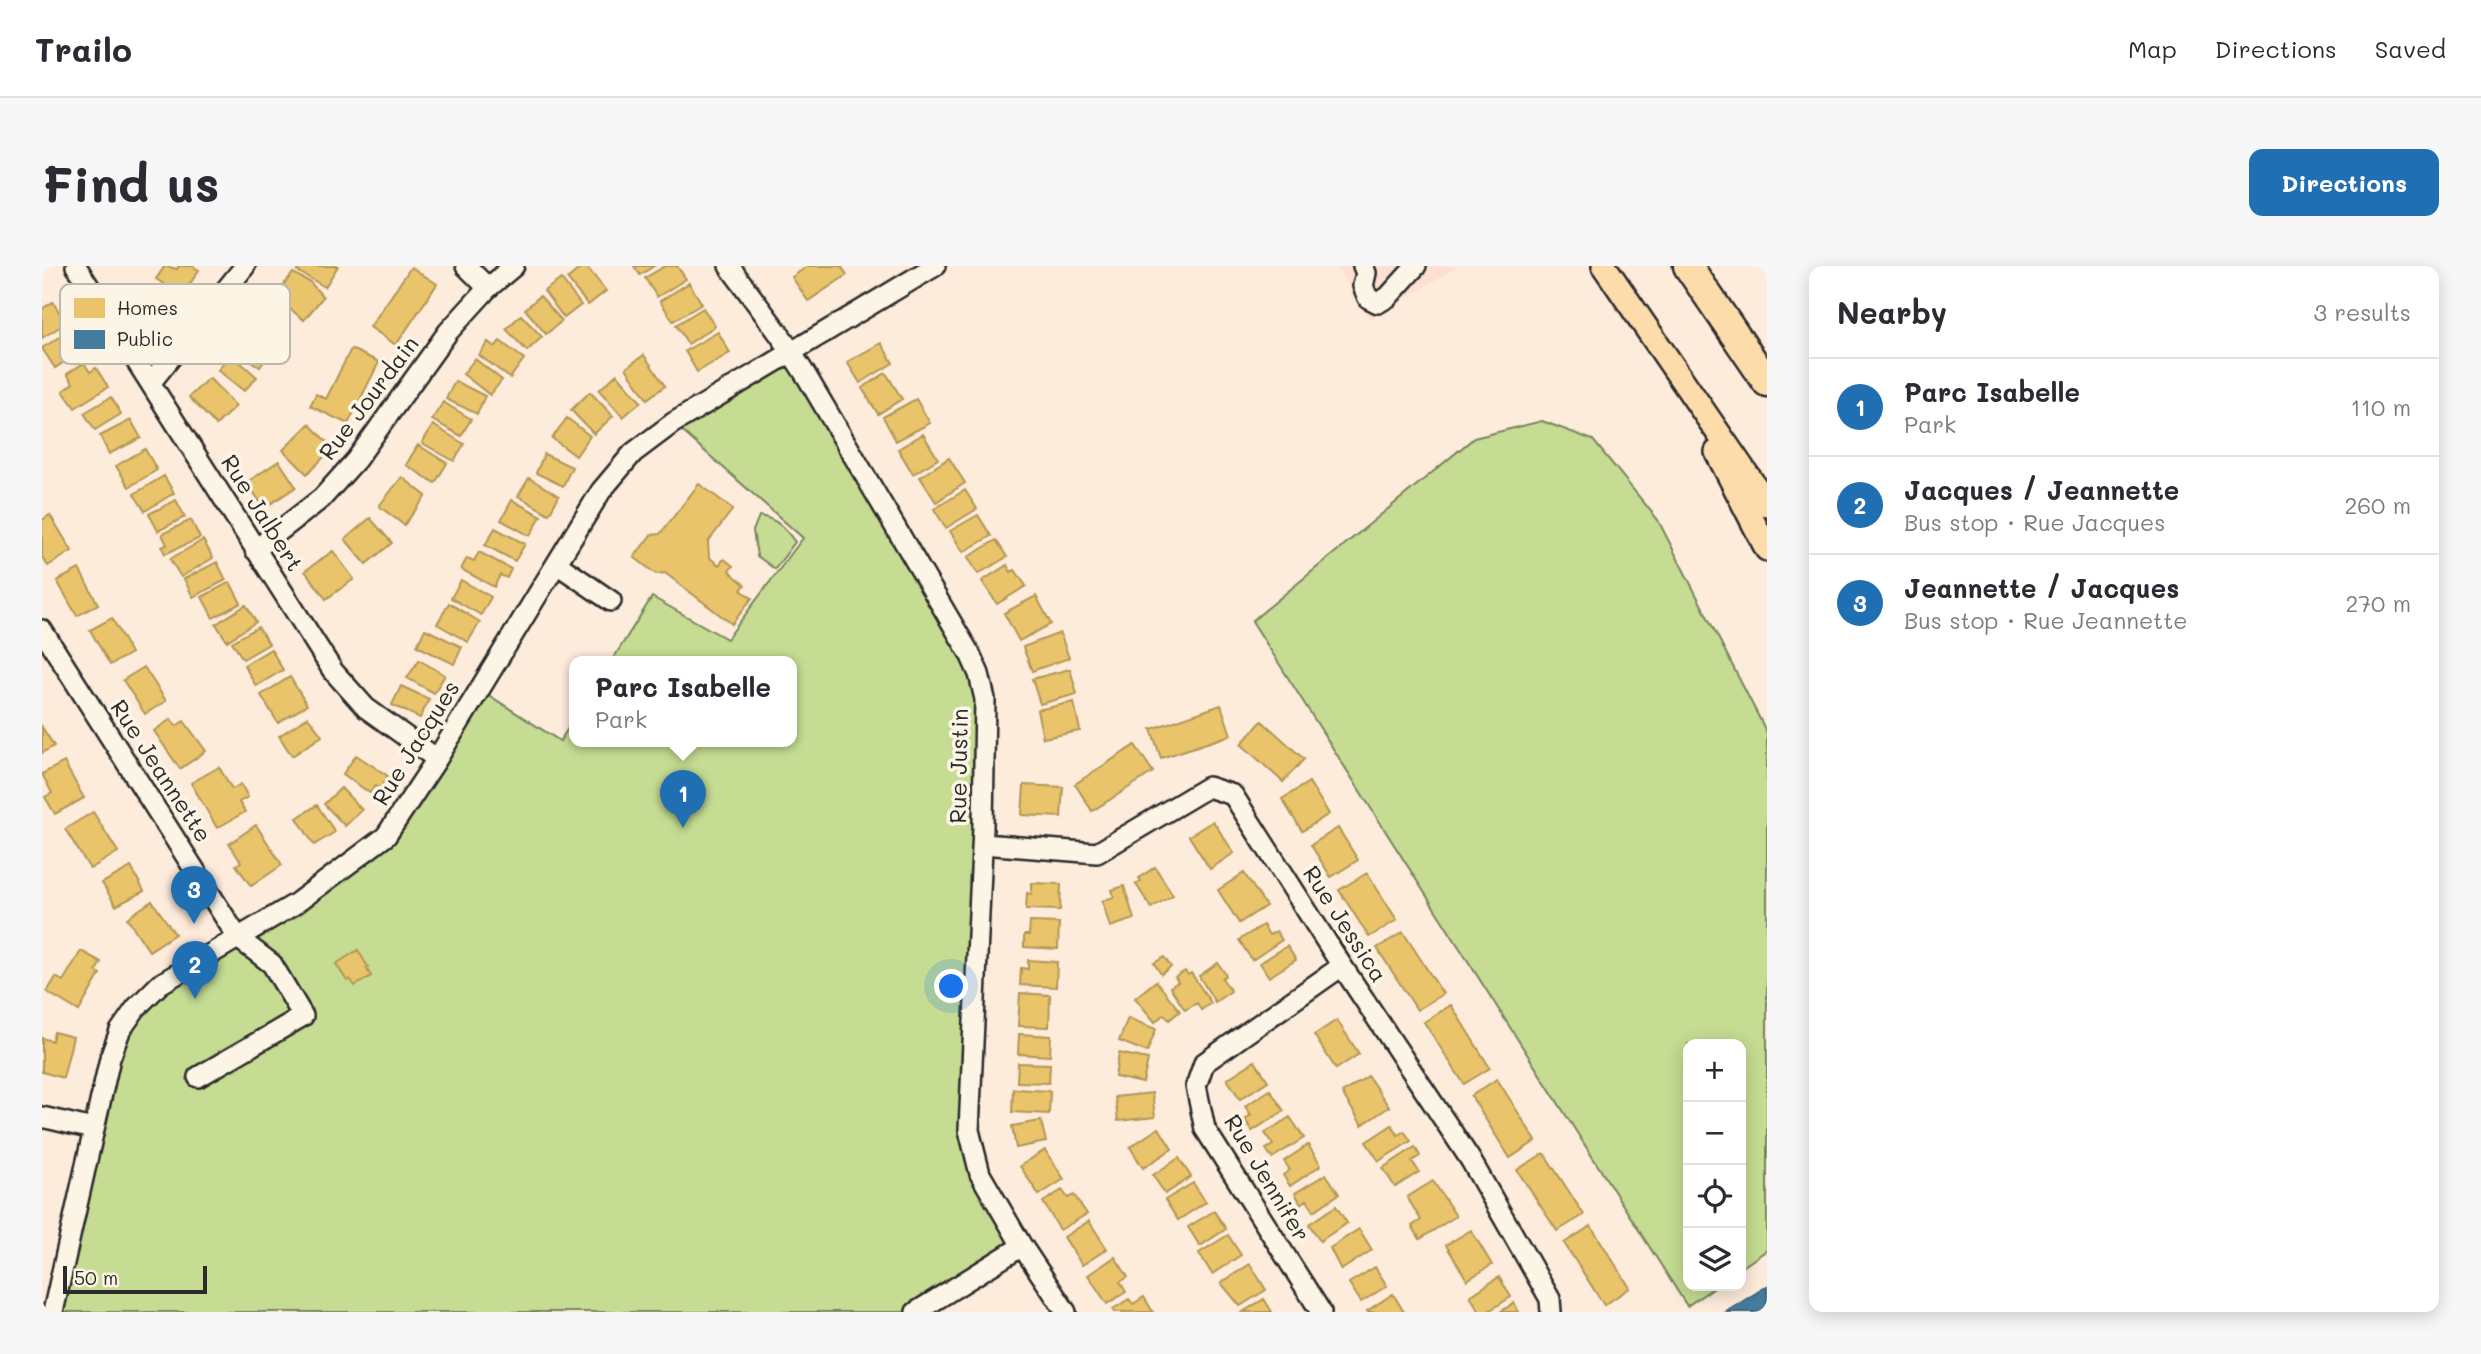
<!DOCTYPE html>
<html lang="en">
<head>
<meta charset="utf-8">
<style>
	body { margin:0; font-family:Mali,sans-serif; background:#f7f7f7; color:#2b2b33 }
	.controls { position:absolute; right:21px; bottom:21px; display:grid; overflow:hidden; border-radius:14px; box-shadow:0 4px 18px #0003 }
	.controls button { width:63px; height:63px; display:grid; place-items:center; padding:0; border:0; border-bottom:2px solid #e1e1e2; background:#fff; color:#2b2b33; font:35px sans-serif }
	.scale { position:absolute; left:21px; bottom:18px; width:144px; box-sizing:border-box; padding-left:7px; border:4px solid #2b2b2b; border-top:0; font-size:19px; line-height:24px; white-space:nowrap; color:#2b2b2b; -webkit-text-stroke:5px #fcf5e5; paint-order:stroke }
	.you { position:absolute; left:910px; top:721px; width:24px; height:24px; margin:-18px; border:5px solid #fff; border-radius:50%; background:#1a73e8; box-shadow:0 0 0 10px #1a73e833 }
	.badge { display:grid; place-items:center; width:46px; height:46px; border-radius:50%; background:#1f6fb2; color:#fff; font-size:23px; font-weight:700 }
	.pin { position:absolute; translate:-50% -58px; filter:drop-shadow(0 2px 4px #0008) }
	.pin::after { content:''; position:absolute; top:37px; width:24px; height:21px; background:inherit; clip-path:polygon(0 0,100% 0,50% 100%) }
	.popup { position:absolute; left:527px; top:390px; width:228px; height:91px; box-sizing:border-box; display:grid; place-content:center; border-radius:14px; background:#fff; filter:drop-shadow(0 2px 5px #0005); font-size:23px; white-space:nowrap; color:#7c7c81 }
	.popup b { font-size:26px; color:#2b2b33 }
	.popup::after { content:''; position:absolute; left:50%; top:100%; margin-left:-14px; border:14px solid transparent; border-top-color:#fff }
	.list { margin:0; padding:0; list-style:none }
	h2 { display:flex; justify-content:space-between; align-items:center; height:91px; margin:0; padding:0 28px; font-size:30px }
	h2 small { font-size:23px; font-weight:400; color:#7c7c81 }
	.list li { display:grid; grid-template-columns:46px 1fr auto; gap:21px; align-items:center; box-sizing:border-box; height:98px; padding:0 28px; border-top:2px solid #e1e1e2 }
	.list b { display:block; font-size:26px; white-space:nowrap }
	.list p { margin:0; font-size:23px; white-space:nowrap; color:#7c7c81 }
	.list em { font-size:23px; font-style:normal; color:#7c7c81 }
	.icon { flex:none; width:38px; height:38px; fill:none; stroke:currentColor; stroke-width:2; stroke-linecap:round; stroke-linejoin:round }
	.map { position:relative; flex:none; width:1725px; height:1046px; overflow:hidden; border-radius:14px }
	header { display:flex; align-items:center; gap:42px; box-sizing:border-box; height:98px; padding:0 35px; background:#fff; border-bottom:2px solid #e1e1e2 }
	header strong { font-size:33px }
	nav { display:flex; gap:38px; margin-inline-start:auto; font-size:24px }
	.intro { display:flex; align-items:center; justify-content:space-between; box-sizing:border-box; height:168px; padding:0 42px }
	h1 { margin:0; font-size:49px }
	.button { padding:18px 32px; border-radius:14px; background:#1f6fb2; color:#fff; font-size:24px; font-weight:700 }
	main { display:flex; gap:42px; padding:0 42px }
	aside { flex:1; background:#fff; border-radius:14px; box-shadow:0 4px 18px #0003 }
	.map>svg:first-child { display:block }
	.built { fill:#fedfd2 }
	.green { fill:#c5dc92; stroke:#78845e; stroke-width:2 }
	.homes { fill:#e9c46a; stroke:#b09657; stroke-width:2 }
	.public { fill:#457b9d; stroke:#3d637b; stroke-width:2 }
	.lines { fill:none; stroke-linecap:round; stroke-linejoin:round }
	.minor-casing { stroke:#2b2b2b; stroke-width:24 }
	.major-casing { stroke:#2b2b2b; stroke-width:28 }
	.highway-casing { stroke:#2b2b2b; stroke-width:33 }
	.minor { stroke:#fcf5e5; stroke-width:19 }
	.major { stroke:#fddcac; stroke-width:23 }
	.highway { stroke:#fddcac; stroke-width:28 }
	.labels { text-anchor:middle; stroke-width:7; stroke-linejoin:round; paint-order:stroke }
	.street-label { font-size:23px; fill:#2b2b2b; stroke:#fcf5e5 }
	.key { fill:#fcf5e5; stroke:#bdb8ad; stroke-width:2 }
	.key-label { font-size:19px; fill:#2b2b2b }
</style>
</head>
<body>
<header>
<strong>Trailo</strong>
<nav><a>Map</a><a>Directions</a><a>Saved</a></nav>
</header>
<div class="intro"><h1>Find us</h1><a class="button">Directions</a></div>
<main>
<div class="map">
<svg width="1725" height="1046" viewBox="0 0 1725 1046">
	<rect width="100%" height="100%" fill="#fdebdc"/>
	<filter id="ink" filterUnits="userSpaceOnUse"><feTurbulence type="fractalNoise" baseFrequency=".0143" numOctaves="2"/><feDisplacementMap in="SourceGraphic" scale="14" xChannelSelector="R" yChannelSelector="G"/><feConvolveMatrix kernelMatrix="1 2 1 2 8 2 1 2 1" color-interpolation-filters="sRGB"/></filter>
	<g filter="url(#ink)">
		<path class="built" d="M 1294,0 L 1416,0 L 1328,54 Z"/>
		<path class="green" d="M 747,82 L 919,389 L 933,422 L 942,543 L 927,864 L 980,980 L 874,1046 L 11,1046 L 51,863 L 94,742 L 344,570 L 437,423 L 518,475 L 532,453 L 532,476 L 750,476 L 750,396 L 569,396 L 610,331 L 685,373 L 761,272 L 631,157 Z
			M 1500,155 L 1551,174 L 1616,254 L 1725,467 L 1725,984 L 1699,1002 L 1699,778 L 1646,778 L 1646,1020 L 1674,1020 L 1645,1040 L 1210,355 L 1432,172 Z
			M 717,250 C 735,253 742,261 753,276 L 733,303 L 715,290 L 711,265 Z"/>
		<path class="homes" d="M 123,0 L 135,3 L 137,0 L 150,0 L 157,4 L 140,30 L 114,13 Z
			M 258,0 L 296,0 L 283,21 L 255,5 Z
			M 541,0 L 544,0 L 564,25 L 546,39 L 525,13 Z
			M 592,0 L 612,0 L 598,9 Z
			M 623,0 L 635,0 L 644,13 L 615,31 L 603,12 Z
			M 766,0 L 799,0 L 805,9 L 766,35 L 750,11 Z
			M 369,1 L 395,18 L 354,79 L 328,61 Z
			M 251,7 L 268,16 L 281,31 L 262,54 L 232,30 Z
			M 519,13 L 539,39 L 522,52 L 502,25 Z
			M 647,17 L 660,38 L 631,55 L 618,35 Z
			M 106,23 L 129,41 L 115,59 L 92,41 Z
			M 498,30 L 520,55 L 504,68 L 483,43 Z
			M 11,36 L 24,57 L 0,72 L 0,43 Z
			M 222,40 L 247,59 L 236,75 L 210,57 Z
			M 661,42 L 673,60 L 646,78 L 634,59 Z
			M 479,49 L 500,71 L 485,85 L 464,63 Z
			M 28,65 L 40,84 L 13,102 L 0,82 Z
			M 676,66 L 688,87 L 655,106 L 643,85 Z
			M 203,67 L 229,84 L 218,101 L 191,83 Z
			M 458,75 L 482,93 L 468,112 L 437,89 L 446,76 L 453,81 Z
			M 839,77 L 851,97 L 818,117 L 805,96 Z
			M 309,83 L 337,96 L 306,158 L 268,140 L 274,128 L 284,133 Z
			M 189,88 L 215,111 L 202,125 L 176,104 Z
			M 602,89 L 623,120 L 605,133 L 584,102 Z
			M 433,93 L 460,114 L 448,129 L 421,108 Z
			M 42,97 L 48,106 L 54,102 L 66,121 L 33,142 L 21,125 L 31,117 L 25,108 Z
			M 844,107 L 860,133 L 836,148 L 820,122 Z
			M 575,108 L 599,136 L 581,151 L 557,124 Z
			M 167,112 L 194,140 L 174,159 L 147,131 Z
			M 413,115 L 443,130 L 435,148 L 404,133 Z
			M 548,126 L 571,150 L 552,168 L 529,144 Z
			M 69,131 L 79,148 L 53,164 L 42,147 Z
			M 874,133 L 888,157 L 854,175 L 841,151 Z
			M 401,136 L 429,153 L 419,170 L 390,154 Z
			M 525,152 L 548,170 L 534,190 L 510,172 Z
			M 89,154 L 99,172 L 67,188 L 58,170 Z
			M 267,158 L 291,182 L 265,208 L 241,184 Z
			M 391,159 L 422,178 L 412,195 L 380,177 Z
			M 881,168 L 896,193 L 871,208 L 856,183 Z
			M 376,179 L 405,197 L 393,217 L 364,199 Z
			M 103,183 L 115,204 L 87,221 L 74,200 Z
			M 502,188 L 530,201 L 521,220 L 494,207 Z
			M 907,192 L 923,217 L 894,236 L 878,211 Z
			M 237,195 L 254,221 L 222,242 L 205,216 Z
			M 122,210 L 132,227 L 103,245 L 92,228 Z
			M 360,211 L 384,230 L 362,259 L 337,240 Z
			M 487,212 L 517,230 L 507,248 L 476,230 Z
			M 657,218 L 691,243 L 666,276 L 667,291 L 677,299 L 682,293 L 691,300 L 687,305 L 703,319 L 699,324 L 710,332 L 690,358 L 623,307 L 614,308 L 592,291 L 609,269 L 618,268 Z
			M 923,224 L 935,243 L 904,262 L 892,243 Z
			M 134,234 L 143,251 L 116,265 L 107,248 Z
			M 470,234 L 499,250 L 488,270 L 459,254 Z
			M 8,249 L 30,285 L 6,300 L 0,291 L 0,254 Z
			M 936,249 L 949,270 L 921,286 L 908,265 Z
			M 328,252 L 350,277 L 324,298 L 303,273 Z
			M 149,254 L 158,272 L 123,288 L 120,281 L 125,279 L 120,268 Z
			M 453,262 L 483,278 L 473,295 L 443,279 Z
			M 161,274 L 171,292 L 139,311 L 128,293 Z
			M 954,274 L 965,291 L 936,308 L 926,291 Z
			M 291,285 L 312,313 L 284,333 L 263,305 Z
			M 437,286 L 469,303 L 465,312 L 458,309 L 452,321 L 419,303 L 425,292 L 432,295 Z
			M 175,296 L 184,314 L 151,331 L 142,313 Z
			M 965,299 L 969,306 L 973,304 L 984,320 L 955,338 L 940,315 Z
			M 37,303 L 56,338 L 35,350 L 15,315 Z
			M 419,314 L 449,331 L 439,349 L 409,332 Z
			M 188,316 L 199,337 L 171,352 L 160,331 Z
			M 994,330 L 1009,358 L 977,375 L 962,347 Z
			M 407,337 L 438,356 L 426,376 L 395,358 Z
			M 204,339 L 214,356 L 185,375 L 174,358 Z
			M 70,352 L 89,387 L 68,399 L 48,364 Z
			M 216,361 L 227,378 L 201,393 L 190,376 Z
			M 383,363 L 420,381 L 412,398 L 375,380 Z
			M 1018,367 L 1027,392 L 990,405 L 981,381 Z
			M 229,383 L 241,404 L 214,420 L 202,399 Z
			M 377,394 L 403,409 L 392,427 L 365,412 Z
			M 102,401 L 124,435 L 103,448 L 81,414 Z
			M 1028,403 L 1035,428 L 998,438 L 990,413 Z
			M 248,411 L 265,439 L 236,457 L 219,429 Z
			M 359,420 L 387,433 L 378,452 L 350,439 Z
			M 1032,436 L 1038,465 L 1001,472 L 995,444 Z
			M 1179,439 L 1189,469 L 1119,492 L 1109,463 Z
			M 266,451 L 280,470 L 250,490 L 237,470 Z
			M 129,453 L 134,460 L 142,455 L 164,485 L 138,503 L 112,465 Z
			M 1220,455 L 1262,493 L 1241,516 L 1199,478 Z
			M 0,461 L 12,480 L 0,487 Z
			M 1093,479 L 1111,506 L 1050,545 L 1033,518 Z
			M 314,489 L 346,510 L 338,523 L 333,520 L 328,527 L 301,508 Z
			M 22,496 L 42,532 L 13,548 L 3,531 L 10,527 L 0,508 Z
			M 177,501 L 190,523 L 199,518 L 206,531 L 197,536 L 203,546 L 175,562 L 149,517 Z
			M 1267,516 L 1287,548 L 1260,565 L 1240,533 Z
			M 982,519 L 1021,521 L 1019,551 L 980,549 Z
			M 299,522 L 320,544 L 303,560 L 282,538 Z
			M 275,539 L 293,566 L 272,579 L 255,552 Z
			M 51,546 L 76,586 L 48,603 L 23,563 Z
			M 1171,555 L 1192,587 L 1168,603 L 1147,570 Z
			M 214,559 L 240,599 L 209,620 L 194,599 L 199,596 L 187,578 Z
			M 1296,562 L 1316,594 L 1289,611 L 1269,579 Z
			M 89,601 L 102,625 L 74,640 L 60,617 Z
			M 1113,601 L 1131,629 L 1109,642 L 1094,618 L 1099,615 L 1097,612 Z
			M 1202,607 L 1224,640 L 1197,657 L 1176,624 Z
			M 1325,607 L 1355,654 L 1327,671 L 1297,624 Z
			M 990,617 L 1019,618 L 1018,644 L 984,643 L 985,627 L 990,628 Z
			M 1082,620 L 1092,653 L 1068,661 L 1060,635 L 1072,631 L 1070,624 Z
			M 110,635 L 133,668 L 107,685 L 85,652 Z
			M 988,656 L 1017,657 L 1016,683 L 982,681 L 982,669 L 987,669 Z
			M 1221,659 L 1227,669 L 1234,665 L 1240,674 L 1210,694 L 1197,674 Z
			M 1361,666 L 1401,728 L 1375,744 L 1335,682 Z
			M 1245,680 L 1254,694 L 1227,711 L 1218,697 Z
			M 316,684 L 326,701 L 324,702 L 329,710 L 313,720 L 308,713 L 305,715 L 294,698 Z
			M 39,685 L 59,696 L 54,705 L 58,708 L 37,745 L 5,726 L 14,711 L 21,715 Z
			M 1122,691 L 1129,701 L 1119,708 L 1112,697 Z
			M 986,694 L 1015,696 L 1014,721 L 978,719 L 979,702 L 986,703 Z
			M 1176,697 L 1184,709 L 1180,712 L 1189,725 L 1173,736 L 1157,710 Z
			M 1143,705 L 1146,709 L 1149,707 L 1169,737 L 1159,744 L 1155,737 L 1143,744 L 1128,721 L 1136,716 L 1133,711 Z
			M 1114,715 L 1138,745 L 1127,754 L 1122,748 L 1113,756 L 1093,732 Z
			M 978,727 L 1008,729 L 1007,761 L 976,760 Z
			M 1409,739 L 1448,802 L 1422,818 L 1382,756 Z
			M 1086,752 L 1114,763 L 1105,786 L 1077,775 Z
			M 1295,754 L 1317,788 L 1294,803 L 1272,769 Z
			M 12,766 L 31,771 L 21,812 L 0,806 L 0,772 L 10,775 Z
			M 977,768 L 1009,770 L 1008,790 L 976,788 Z
			M 1077,787 L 1106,793 L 1101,817 L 1073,811 Z
			M 1213,795 L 1226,815 L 1198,833 L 1185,813 Z
			M 976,797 L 1008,798 L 1007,817 L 975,816 Z
			M 1326,810 L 1347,841 L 1320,859 L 1300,827 Z
			M 1455,813 L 1494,875 L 1468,892 L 1429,830 Z
			M 971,823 L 1008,825 L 1007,848 L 970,846 Z
			M 1228,824 L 1242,845 L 1210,865 L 1203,853 L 1209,849 L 1203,840 Z
			M 1110,827 L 1113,851 L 1076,855 L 1073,831 Z
			M 1248,851 L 1262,872 L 1230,892 L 1224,883 L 1231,879 L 1223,867 Z
			M 999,855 L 1004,876 L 974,882 L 970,860 Z
			M 1350,859 L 1356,869 L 1362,865 L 1369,875 L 1337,895 L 1324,876 Z
			M 1117,862 L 1130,883 L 1101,902 L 1088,881 Z
			M 1266,879 L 1279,899 L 1248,920 L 1241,909 L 1248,904 L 1242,895 Z
			M 1373,881 L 1378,890 L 1370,895 L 1377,906 L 1353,921 L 1341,902 Z
			M 1003,884 L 1022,913 L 997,929 L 978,900 Z
			M 1502,887 L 1542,949 L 1515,965 L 1475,904 Z
			M 1137,892 L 1149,911 L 1123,928 L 1111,909 Z
			M 1284,908 L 1297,928 L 1272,945 L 1265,934 L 1259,938 L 1253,927 Z
			M 1391,915 L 1414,950 L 1378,973 L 1370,960 L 1379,954 L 1365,931 Z
			M 1151,917 L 1164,936 L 1136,954 L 1123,934 Z
			M 1020,924 L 1026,932 L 1032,929 L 1045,948 L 1018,964 L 1001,936 Z
			M 1294,940 L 1305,957 L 1278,975 L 1267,958 Z
			M 1172,945 L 1184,963 L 1158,980 L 1146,961 Z
			M 1047,955 L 1065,983 L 1040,999 L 1022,971 Z
			M 1549,960 L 1588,1022 L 1562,1039 L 1522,977 Z
			M 1317,963 L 1330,984 L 1299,1004 L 1288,982 Z
			M 1429,964 L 1450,999 L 1425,1014 L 1404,979 Z
			M 1186,969 L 1199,989 L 1170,1008 L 1157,987 Z
			M 1073,991 L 1086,1011 L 1078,1016 L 1084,1026 L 1065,1038 L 1046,1009 Z
			M 1208,998 L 1224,1024 L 1198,1040 L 1179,1017 Z
			M 1333,1001 L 1345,1020 L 1319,1036 L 1307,1017 Z
			M 1457,1011 L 1469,1031 L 1445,1046 L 1438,1046 L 1428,1030 Z
			M 1351,1028 L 1362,1046 L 1326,1046 L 1325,1045 Z
			M 1102,1031 L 1111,1046 L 1073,1046 L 1071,1043 L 1087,1033 L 1091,1038 Z
			M 1222,1033 L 1230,1046 L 1201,1046 Z
			M 1472,1037 L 1477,1046 L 1458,1046 Z"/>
		<path class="public" d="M 1725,1020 L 1725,1046 L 1684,1046 Z"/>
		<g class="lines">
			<g class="minor-casing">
				<path id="minor" d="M 34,0 L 291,405 L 324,442 L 395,493
					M 424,0 L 446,22
					M 687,0 L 738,69 L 765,111 L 928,388 L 937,408 L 943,433 L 941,561 L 927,864 L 938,908 L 980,980 L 1024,1046
					M 1321,0 L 1324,7 L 1321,20 L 1326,32 L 1336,37 L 1346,31 L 1374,0
					M 109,116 L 203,0
					M 213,284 L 280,232 L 314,194 L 406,66 L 446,22 L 472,0
					M 515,298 L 569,335
					M 0,364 L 196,672 L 230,698 L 261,750 L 156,811
					M 941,578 L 1055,587 L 1166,521 L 1191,529 L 1300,700 L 1428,893 L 1508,1033 L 1509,1046
					M 0,851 L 51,863
					M 11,1046 L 68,792 L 78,765 L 94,742 L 118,718 L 253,638 L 344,570 L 395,493 L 559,225 L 591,187 L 631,157 L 893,0
					M 874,1046 L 980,980
					M 1279,1046 L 1163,863 L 1154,820 L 1162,797 L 1300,700"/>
			</g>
			<g class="major-casing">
				<path id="major" d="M 1562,0 L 1725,238
					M 1675,186 L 1725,283"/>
			</g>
			<g class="highway-casing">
				<path id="highway" d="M 1646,0 L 1725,116"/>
			</g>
			<use href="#minor" class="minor"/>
			<use href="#major" class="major"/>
			<use href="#highway" class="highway"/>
		</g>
	</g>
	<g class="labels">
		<g class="street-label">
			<text transform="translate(327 132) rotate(-53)" y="8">Rue Jourdain</text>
			<text transform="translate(220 247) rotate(58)" y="8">Rue Jalbert</text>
			<text transform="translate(374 477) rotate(-58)" y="8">Rue Jacques</text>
			<text transform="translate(917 500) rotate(-89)" y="8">Rue Justin</text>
			<text transform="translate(119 505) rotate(57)" y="8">Rue Jeannette</text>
			<text transform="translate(1303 658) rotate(57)" y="8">Rue Jessica</text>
			<text transform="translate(1225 912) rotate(59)" y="8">Rue Jennifer</text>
		</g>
	</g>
	<rect x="18" y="18" width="230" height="80" rx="10" class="key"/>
	<rect x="32" y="32" width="31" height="20" fill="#e9c46a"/>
	<rect x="32" y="64" width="31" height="19" fill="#457b9d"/>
	<g class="key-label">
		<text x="75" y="49">Homes</text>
		<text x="75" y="80">Public</text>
	</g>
</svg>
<div class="controls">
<button>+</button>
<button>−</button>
<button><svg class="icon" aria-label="locate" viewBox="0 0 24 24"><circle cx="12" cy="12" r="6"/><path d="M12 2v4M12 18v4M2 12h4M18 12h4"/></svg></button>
<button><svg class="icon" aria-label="layers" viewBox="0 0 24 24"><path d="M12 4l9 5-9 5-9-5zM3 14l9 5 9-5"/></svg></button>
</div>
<div class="scale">50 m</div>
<div class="you"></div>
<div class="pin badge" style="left:641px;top:562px">1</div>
<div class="popup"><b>Parc Isabelle</b>Park</div>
<div class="pin badge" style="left:153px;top:733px">2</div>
<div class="pin badge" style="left:152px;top:658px">3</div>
</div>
<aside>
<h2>Nearby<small>3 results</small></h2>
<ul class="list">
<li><span class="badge">1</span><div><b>Parc Isabelle</b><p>Park</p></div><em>110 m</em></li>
<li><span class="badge">2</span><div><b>Jacques / Jeannette</b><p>Bus stop · Rue Jacques</p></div><em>260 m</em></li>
<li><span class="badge">3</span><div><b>Jeannette / Jacques</b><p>Bus stop · Rue Jeannette</p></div><em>270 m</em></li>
</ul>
</aside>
</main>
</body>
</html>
